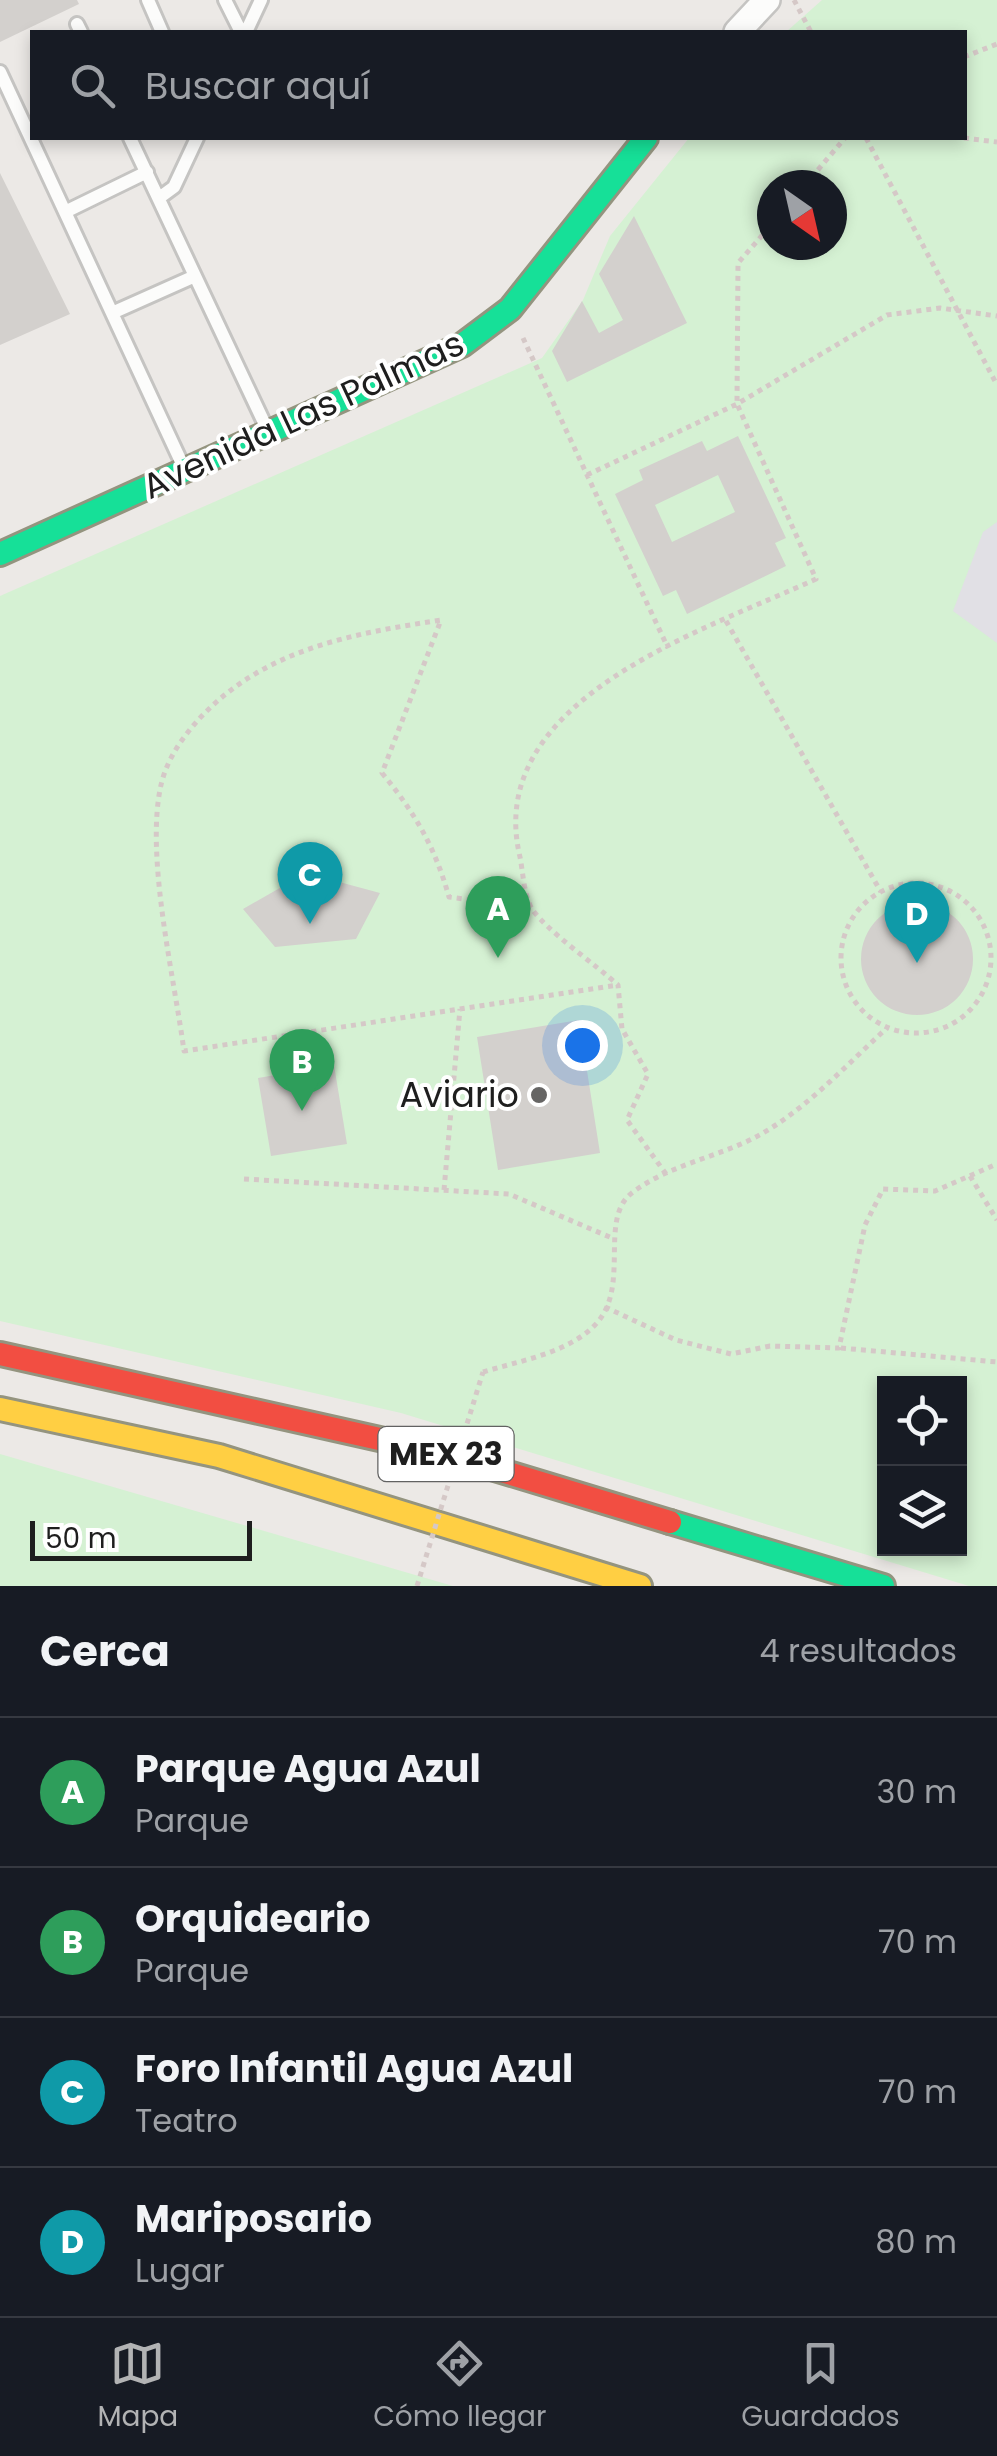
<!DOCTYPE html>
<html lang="es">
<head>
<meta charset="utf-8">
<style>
	body { margin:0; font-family:Poppins,sans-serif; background:#242831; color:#f1f3f6 }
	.controls { position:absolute; right:30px; bottom:30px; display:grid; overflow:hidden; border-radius:0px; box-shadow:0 5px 15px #0003 }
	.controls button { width:90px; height:90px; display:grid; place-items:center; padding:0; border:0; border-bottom:2px solid #363941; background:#171b24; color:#f1f3f6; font:50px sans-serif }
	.compass { position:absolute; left:757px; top:170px; width:90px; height:90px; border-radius:50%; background:#171b24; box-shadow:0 5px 15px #0003; rotate:146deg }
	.scale { position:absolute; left:30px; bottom:25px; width:222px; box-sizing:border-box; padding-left:10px; border:5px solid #1e1e1e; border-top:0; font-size:28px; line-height:35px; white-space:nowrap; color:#1e1e1e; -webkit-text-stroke:8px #fff; paint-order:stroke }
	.you { position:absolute; left:582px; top:1045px; width:35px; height:35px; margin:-25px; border:8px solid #fff; border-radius:50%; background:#1a73e8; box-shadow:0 0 0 15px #1a73e833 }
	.badge { display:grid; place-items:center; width:65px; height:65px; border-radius:50%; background:#b2b3b4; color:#fff; font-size:32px; font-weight:700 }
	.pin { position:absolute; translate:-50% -82px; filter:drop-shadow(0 2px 5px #0008) }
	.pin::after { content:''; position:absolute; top:52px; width:35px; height:30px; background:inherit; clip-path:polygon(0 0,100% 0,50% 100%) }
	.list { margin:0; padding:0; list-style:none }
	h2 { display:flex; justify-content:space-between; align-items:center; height:130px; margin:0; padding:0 40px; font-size:42px }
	h2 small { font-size:32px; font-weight:400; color:#9ea1a6 }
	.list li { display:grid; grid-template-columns:65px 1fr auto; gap:30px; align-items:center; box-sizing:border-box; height:150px; padding:0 40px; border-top:2px solid #363941 }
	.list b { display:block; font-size:38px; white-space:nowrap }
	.list p { margin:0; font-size:32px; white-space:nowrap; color:#9ea1a6 }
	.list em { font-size:32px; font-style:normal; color:#9ea1a6 }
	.icon { flex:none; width:55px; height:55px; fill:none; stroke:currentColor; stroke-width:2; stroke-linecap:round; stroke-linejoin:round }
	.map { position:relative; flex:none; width:997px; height:1586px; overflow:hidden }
	.search { position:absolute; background:#171b24; box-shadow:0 5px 15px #0003; left:30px; right:30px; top:30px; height:110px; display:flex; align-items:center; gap:25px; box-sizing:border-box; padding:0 35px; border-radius:0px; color:#9ea1a6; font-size:38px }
	.sheet { height:730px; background:#171b24 }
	nav { display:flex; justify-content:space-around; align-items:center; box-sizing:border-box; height:140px; border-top:2px solid #363941; background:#171b24; font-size:28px; color:#9ea1a6 }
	nav a { display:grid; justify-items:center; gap:5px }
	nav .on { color:#b2b3b4 }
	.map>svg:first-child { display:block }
	.park { fill:#d5f1d3; fill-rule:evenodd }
	.plaza { fill:#e1e0e5 }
	.building { fill:#d3d0cd; fill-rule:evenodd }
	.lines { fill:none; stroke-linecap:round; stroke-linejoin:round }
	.lane-casing { stroke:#c5c4c2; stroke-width:18 }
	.street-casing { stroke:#c5c4c2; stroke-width:30 }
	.fast-casing { stroke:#94947f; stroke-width:28 }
	.slow-casing { stroke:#94947f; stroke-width:28 }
	.jam-casing { stroke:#94947f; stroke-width:28 }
	.path { stroke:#d5c8c7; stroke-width:5; stroke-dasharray:5 5; stroke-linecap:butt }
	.lane { stroke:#fcfcfb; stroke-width:12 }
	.street { stroke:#fcfcfb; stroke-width:25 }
	.fast { stroke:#16e098; stroke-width:22 }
	.slow { stroke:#ffcf43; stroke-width:22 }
	.jam { stroke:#f24e42; stroke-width:22 }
	.path-bridge { stroke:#d5c8c7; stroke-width:5; stroke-dasharray:5 5; stroke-linecap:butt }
	.poi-dot { fill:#666564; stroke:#fff; stroke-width:4 }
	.labels { text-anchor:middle; stroke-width:8; stroke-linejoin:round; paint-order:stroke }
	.shield { fill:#fff; stroke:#626262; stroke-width:2.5 }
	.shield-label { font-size:32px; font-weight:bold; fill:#1e1e1e }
	.street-label { font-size:35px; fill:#1e1e1e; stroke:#fff }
	.poi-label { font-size:35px; fill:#1e1e1e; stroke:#fff; text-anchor:end }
</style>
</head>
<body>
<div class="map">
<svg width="997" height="1586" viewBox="0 0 997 1586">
	<rect width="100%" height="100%" fill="#ece9e6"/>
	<path class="park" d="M 822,0 L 997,0 L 997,1586 L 969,1586 L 401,1413 L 0,1321 L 0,596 L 542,358 L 583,300 L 610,236 L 689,138 L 964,138 L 964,32 L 786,32 ZM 772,185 L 832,185 L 832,245 L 772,245 ZM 884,1384 L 960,1384 L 960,1548 L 884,1548 Z
		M 0,1454 L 453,1586 L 0,1586 Z"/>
	<path class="plaza" d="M 997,522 L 997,643 L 953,611 L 983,532 Z"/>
	<path class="building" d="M 0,0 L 77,0 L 79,4 L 0,42 Z
		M 0,173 L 70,314 L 0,345 Z
		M 634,216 L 687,323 L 567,382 L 552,351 L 582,301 L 599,333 L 623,320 L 599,274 Z
		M 738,436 L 786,538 L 775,543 L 786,566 L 687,614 L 676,590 L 663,596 L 615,494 L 643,480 L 639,470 L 702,441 L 707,451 ZM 718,475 L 735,512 L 672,542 L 655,505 Z
		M 306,873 L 380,893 L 356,939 L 275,947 L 243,909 Z
		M861 959a56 56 0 1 1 112 0a56 56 0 1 1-112 0Z
		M 579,1020 L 600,1153 L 498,1170 L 477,1037 Z
		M 334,1065 L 347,1144 L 271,1156 L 258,1078 Z"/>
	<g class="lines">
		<g class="lane-casing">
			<path id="lane" d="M 148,0 L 162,32
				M 225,0 L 241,32
				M 77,24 L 81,32
				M 246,32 L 261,0
				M 0,72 L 184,468
				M 130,138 L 268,431
				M 159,198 L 174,187 L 197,138
				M 65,212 L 147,172
				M 112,313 L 195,276"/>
		</g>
		<g class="street-casing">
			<path id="street" d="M 737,32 L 767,0"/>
		</g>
		<g class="fast-casing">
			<path id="fast" d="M 0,554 L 462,345 L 510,309 L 646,138
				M 670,1522 L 883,1586"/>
		</g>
		<g class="slow-casing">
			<path id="slow" d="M 0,1409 L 219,1456 L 640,1586"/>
		</g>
		<g class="jam-casing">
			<path id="jam" d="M 0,1354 L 442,1453 L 670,1522"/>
		</g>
		<path class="path" d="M 794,0 L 811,32
			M 964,57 L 997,44
			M 866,138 L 997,385
			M 964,138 L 997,142
			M 805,185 L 845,138
			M 523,338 L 668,648
			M 587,475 L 737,404 L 887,315 L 940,308 L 997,316
			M 726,621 L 881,892
			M841 958a75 75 0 1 1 150 0a75 75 0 1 1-150 0Z
			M 531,908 L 449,897 C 435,847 415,813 382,773 L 441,620 C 351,634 264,649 199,719 C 182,738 167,759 161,785 C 145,856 174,976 184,1051 L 618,985
			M 666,1174 L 627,1120 L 648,1074 L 622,1029 L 618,985 C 596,965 547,931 532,909 C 524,896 523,872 520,857 C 482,699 708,629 816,579 L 737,404 L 738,263 L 772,224
			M 970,1176 L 997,1220
			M 244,1179 L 509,1194 L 612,1238
			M 444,1190 L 460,1009
			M 605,1307 L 676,1340 L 731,1354 L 770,1346 L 839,1348 L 865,1225 L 883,1189 L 935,1191 L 997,1164
			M 841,1348 L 997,1362
			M 483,1372 C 519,1361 568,1353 595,1325 C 632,1287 597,1218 633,1192 C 668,1166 713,1158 752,1139 C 803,1113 845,1066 887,1028"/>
		<use href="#lane" class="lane"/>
		<use href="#street" class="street"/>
		<use href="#fast" class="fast"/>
		<use href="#slow" class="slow"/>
		<use href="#jam" class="jam"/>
		<path class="path-bridge" d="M 417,1586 L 483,1372"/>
	</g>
	<circle class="poi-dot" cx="539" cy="1095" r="10"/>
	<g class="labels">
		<rect class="shield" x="378.5" y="1427" width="135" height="54" rx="8"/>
		<g class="shield-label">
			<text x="446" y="1465">MEX 23</text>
		</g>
		<g class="street-label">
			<text transform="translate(303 415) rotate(-25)" y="12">Avenida Las Palmas</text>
		</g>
		<g class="poi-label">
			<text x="519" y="1107">Aviario</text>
		</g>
	</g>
</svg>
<div class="controls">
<button><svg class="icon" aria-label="locate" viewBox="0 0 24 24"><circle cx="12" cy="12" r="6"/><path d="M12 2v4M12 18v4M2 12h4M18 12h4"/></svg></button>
<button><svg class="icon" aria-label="layers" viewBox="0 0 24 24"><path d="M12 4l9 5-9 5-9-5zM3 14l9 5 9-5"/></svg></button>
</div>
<svg class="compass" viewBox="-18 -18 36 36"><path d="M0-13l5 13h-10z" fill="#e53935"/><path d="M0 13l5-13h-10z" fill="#9ea1a6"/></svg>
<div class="scale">50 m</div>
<div class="you"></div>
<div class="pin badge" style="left:498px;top:958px;background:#2e9e5b">A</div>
<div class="pin badge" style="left:302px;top:1111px;background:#2e9e5b">B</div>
<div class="pin badge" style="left:310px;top:924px;background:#0f9aa8">C</div>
<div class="pin badge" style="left:917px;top:963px;background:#0f9aa8">D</div>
<div class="search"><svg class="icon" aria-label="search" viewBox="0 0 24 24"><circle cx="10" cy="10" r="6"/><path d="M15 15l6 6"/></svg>Buscar aquí</div>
</div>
<section class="sheet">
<h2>Cerca<small>4 resultados</small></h2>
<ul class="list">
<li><span class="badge" style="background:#2e9e5b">A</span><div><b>Parque Agua Azul</b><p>Parque</p></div><em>30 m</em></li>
<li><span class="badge" style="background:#2e9e5b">B</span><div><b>Orquideario</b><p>Parque</p></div><em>70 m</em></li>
<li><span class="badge" style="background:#0f9aa8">C</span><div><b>Foro Infantil Agua Azul</b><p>Teatro</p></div><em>70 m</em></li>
<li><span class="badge" style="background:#0f9aa8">D</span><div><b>Mariposario</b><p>Lugar</p></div><em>80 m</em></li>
</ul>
</section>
<nav>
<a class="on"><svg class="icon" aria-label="map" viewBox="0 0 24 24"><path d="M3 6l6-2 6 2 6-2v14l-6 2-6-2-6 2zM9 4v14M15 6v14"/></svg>Mapa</a>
<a><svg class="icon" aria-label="directions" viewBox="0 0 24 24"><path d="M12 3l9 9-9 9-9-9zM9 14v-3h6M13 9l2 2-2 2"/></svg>Cómo llegar</a>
<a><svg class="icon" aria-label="saved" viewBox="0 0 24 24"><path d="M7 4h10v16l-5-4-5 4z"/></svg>Guardados</a>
</nav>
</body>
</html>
